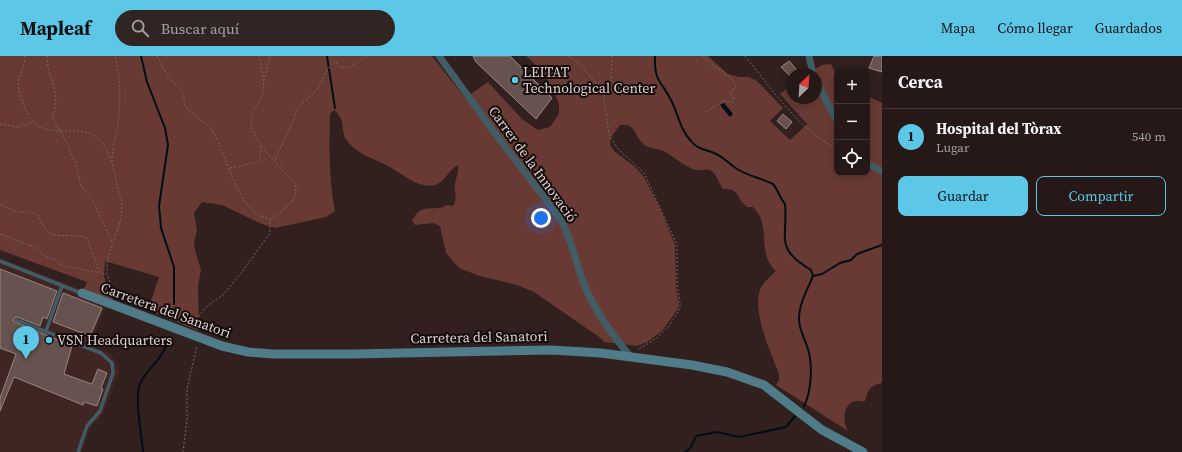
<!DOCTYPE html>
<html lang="es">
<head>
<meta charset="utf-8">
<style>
	body { margin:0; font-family:"Source Serif 4",serif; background:#312523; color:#f1f3f6 }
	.controls { position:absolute; right:12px; top:12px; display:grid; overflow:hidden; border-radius:8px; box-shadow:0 2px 10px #0003 }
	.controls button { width:36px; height:36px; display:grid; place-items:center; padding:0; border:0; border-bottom:1px solid #423735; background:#251816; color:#f1f3f6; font:20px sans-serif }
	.compass { position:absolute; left:786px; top:12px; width:36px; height:36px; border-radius:50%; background:#251816; box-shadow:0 2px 10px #0003; rotate:25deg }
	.you { position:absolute; left:541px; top:162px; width:14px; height:14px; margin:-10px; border:3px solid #fff; border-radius:50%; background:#1a73e8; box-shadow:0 0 0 6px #1a73e833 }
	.badge { display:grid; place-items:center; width:26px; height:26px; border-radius:50%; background:#5dc7e8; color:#111; font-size:13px; font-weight:700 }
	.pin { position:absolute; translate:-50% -33px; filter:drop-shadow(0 1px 2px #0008) }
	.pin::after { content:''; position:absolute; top:21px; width:14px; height:12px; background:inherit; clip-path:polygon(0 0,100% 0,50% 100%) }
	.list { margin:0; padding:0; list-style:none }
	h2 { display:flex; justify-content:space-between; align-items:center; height:52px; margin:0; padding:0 16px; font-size:17px }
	h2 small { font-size:13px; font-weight:400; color:#a3a0a1 }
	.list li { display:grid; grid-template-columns:26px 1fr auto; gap:12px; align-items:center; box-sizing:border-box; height:56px; padding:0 16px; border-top:1px solid #423735 }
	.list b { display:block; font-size:15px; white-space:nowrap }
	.list p { margin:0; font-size:13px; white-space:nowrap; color:#a3a0a1 }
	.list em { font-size:13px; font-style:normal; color:#a3a0a1 }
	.actions { display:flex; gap:8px; padding:12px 16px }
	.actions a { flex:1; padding:9px 0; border:1px solid #5dc7e8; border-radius:8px; text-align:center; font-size:14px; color:#5dc7e8 }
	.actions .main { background:#5dc7e8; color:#111 }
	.icon { flex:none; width:22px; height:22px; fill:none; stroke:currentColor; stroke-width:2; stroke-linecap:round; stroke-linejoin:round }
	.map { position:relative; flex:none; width:882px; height:396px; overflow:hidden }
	header { display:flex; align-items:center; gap:24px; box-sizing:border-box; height:56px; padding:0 20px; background:#5dc7e8; color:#111 }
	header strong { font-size:19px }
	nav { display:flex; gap:22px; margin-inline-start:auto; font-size:14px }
	.search { width:280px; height:36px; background:#312523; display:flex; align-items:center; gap:10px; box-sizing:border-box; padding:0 14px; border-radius:22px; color:#a3a0a1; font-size:15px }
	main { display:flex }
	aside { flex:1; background:#251816 }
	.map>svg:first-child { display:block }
	.built { fill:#3f2623 }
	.green { fill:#693a33 }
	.water { fill:#000e15 }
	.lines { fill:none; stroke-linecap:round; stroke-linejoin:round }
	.stream { stroke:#000e15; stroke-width:2 }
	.building { fill:#66524e; stroke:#9b8581 }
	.path { stroke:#776865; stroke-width:1; stroke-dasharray:2 2; stroke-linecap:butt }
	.lane { stroke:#425c65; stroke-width:3.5 }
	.street { stroke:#425c65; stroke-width:7 }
	.secondary { stroke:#507b89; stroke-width:9 }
	.poi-dot { fill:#5dc7e8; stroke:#140c0b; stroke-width:1.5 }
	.labels { text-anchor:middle; stroke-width:4; stroke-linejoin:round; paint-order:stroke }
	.poi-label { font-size:14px; fill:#ded2d0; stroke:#140c0b; text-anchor:start }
	.street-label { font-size:14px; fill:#ded2d0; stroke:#140c0b }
</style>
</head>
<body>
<header>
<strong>Mapleaf</strong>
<div class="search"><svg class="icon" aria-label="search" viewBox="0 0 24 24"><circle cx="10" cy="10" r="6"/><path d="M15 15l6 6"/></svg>Buscar aquí</div>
<nav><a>Mapa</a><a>Cómo llegar</a><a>Guardados</a></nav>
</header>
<main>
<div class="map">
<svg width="882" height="396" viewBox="0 0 882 396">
	<rect width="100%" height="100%" fill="#31201d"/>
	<path class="built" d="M 0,202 L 108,244 L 91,289 L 111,298 L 116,306 L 119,316 L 104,356 L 99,364 L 92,370 L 82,396 L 0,396 Z"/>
	<path class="green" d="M 0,0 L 432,0 L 465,42 L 488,26 L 522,63 L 538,74 L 550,71 L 559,58 L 559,48 L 552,31 L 538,11 L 526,0 L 708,0 L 728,18 L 739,21 L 749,21 L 757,25 L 783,52 L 770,65 L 790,84 L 807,68 L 780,38 L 792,28 L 792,42 L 816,42 L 816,18 L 807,18 L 822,9 L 831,8 L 837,20 L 837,117 L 867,117 L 867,40 L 882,47 L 882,327 C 869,330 868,334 865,345 C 861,346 859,344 855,345 C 843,348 842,366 848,375 L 776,329 L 779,324 L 779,318 C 771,297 752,256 760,234 C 762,227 770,221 776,215 C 756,198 772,168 753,151 L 747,151 C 736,143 741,132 723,133 C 719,128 718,122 714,117 C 709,111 703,115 696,114 C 684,111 673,99 661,94 C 656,93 651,92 646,90 C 633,82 638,67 620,69 L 611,81 L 610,89 L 615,96 L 634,110 L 644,121 L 662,157 L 675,189 L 676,231 L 679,248 L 678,253 L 662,275 L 647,286 L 637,290 L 604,286 L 602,283 L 534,236 L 517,229 L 480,220 L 459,212 L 446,197 L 440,170 L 433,167 L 415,169 L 412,165 C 419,150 427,153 439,152 C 442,152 446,149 448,149 L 453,150 C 458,143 454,136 455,128 C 456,121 459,116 458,109 C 449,113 445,126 435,129 C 417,133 402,117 388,110 C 375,103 357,98 348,86 C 339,75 347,64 334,54 L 330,58 C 329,90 329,123 335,155 L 326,161 L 275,172 L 262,168 L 222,149 L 202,146 L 194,157 L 197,174 L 194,186 L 195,194 L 201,214 L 198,230 L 199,275 L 148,254 L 159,221 L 105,205 L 104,221 L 113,244 L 84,233 L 87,226 L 0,194 Z"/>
	<path class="water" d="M 724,47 L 733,58 L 730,61 L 720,49 Z"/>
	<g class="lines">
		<path class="stream" d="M 141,0 L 147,26 L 165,72 L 168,89 L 159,150 L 161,172 L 174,211 L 174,248
			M 327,0 L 335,52
			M 655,0 C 654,26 661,24 671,44 C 678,57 680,74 691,85 C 698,94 705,93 714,97 C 724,101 729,108 737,113 C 748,120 761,122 773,128 C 778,134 780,142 785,148 C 788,183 774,192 811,214 L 813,220
			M 804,350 C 812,335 813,306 807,290 C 804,281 799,273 799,263 C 799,248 807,234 813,220 L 822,218 L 840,207 L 851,204 L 857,198 L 882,189
			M 143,396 C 142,380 134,341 140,328 C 146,313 161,305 166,290
			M 685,396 L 691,391 L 696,380 L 717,376 L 739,381 L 786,371 L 795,360"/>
	</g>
	<path class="building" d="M 473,0 L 510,0 L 552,42 L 536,63 L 476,6 Z
		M 874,0 L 882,0 L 882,16 L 869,12 Z
		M 789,5 L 797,14 L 790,20 L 781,11 Z
		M 783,58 L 792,66 L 786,73 L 777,65 Z
		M 0,213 L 57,235 L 47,263 L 43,261 L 40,270 L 17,261 L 14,262 L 13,265 L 72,290 L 64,318 L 92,328 L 98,313 L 107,317 L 101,332 L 103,333 L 97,350 L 84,346 L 83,349 L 14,321 L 0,355 L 0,342 L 16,298 L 0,292 Z
		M 63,237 L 102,252 L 90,280 L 53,266 Z"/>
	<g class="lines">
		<path class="path" d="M 25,0 C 25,15 14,21 20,38 C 28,65 36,76 66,75 C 74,75 83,74 90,78 C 110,86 114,115 118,133 C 119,138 122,145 122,151 C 122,171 109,190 107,210 L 107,218 L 115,241
			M 47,0 C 47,22 63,39 52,61 L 65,83 L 77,112 L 81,130 L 93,145 L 112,186
			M 157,0 C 161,8 166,17 171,24 C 175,27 179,31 182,35 C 185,40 183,48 187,52 C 194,61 206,65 212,75 C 229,100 236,159 271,163
			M 569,0 L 581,9 L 604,37
			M 612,0 L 611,23 L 605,35 L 604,42 L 609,78 L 618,93 L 644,117 L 677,189 L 677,228 L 680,245 L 680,253 L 668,271 L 657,282 L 637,294
			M 703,0 C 713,13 728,15 736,30 L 730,37 L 734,43 L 732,46 L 723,45 L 706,56
			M 745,0 C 772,33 798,73 837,93
			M 264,25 L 270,0
			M 0,68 L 17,71 L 32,67
			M 275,104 L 294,63 L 297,52 L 316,35 L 332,6 L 335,5 L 339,11 L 348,12 L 367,0
			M 112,106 C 112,94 115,84 117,72 C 121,47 121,24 115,0
			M 230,112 L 259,106 L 261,89
			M 0,148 L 18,157 L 27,155 L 37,158 C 40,163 44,173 49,177 C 57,182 76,177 87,182 L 100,217 L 106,218
			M 0,178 L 34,191 L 44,200 L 53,203 L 64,210 L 99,217
			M 191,270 L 207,250 L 223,239 L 242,216 L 270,177 L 270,165 C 278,155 303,146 294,127 C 282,111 244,80 252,58 C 253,53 257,49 260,45 C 267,30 262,16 259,0
			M 183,396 L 187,364 L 187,333 L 197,290"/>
		<path class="lane" d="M 0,205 L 81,237
			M 16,264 L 101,297 L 112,307 L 113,317 L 100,355 L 87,370 L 78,396
			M 46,275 L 62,230"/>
		<path class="street" d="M 439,0 L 497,80 L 560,162 C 572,184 576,208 585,231 C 596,256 612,279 630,300
			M 809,0 L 813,18
			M 816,25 L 837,65
			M 867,108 L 882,115"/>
		<path class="secondary" d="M 82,237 L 222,290 L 248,296 L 273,298 L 353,298 L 551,294 L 601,297 L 692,309 L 727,316 L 764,329 L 822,374 L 863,396"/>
	</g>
	<g class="poi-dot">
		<circle cx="515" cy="24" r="4"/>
		<circle cx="49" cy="284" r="4"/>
	</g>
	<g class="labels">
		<g class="poi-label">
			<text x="523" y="21">LEITAT<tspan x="523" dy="16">Technological Center</tspan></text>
			<text x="57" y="289">VSN Headquarters</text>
		</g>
		<g class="street-label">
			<text transform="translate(533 108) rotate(54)" y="5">Carrer de la Innovació</text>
			<text transform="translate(166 254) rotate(20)" y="5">Carretera del Sanatori</text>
			<text transform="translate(479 281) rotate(-1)" y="5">Carretera del Sanatori</text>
		</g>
	</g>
</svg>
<div class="controls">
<button>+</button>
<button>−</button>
<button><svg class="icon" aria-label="locate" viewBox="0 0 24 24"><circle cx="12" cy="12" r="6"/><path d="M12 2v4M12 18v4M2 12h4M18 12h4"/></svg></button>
</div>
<svg class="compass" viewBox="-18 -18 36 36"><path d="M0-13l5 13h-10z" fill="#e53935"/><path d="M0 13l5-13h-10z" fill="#a3a0a1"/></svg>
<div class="you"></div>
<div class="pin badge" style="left:26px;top:303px">1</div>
</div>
<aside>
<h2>Cerca<small></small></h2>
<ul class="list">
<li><span class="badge">1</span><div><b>Hospital del Tòrax</b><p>Lugar</p></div><em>540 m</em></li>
</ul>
<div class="actions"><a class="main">Guardar</a><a>Compartir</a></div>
</aside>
</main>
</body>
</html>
